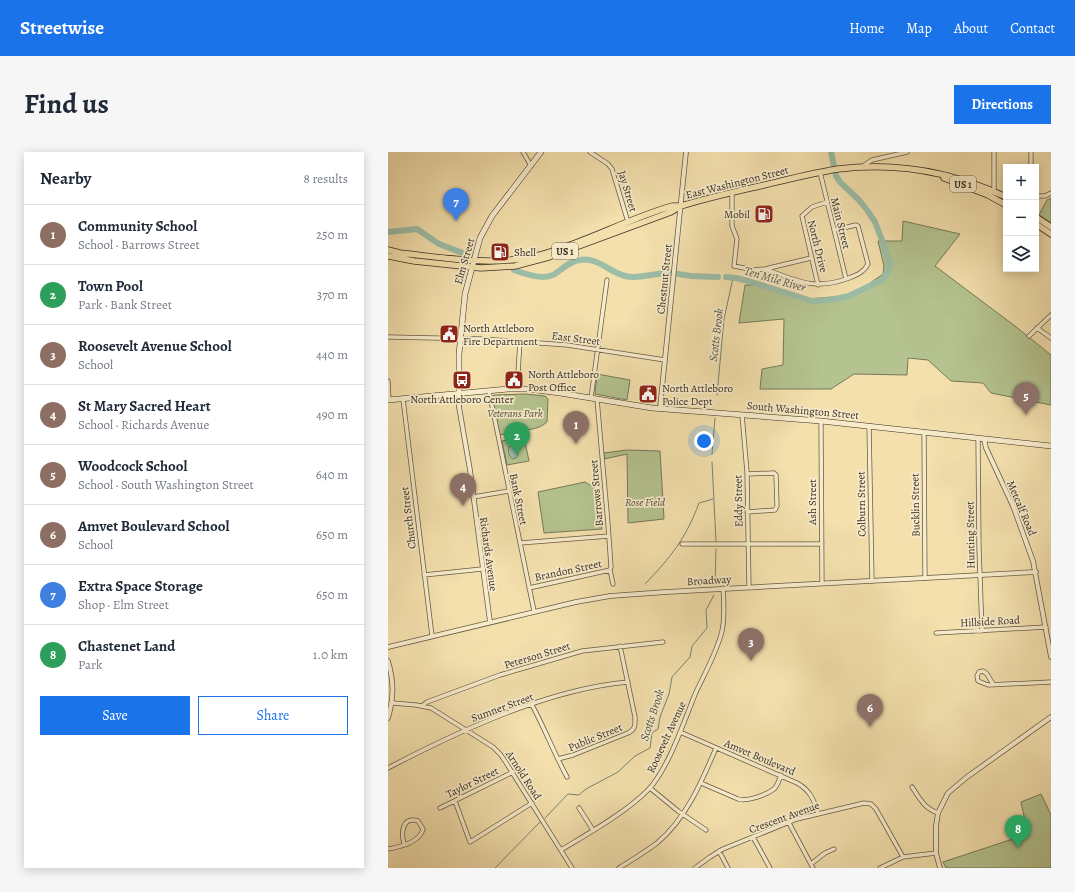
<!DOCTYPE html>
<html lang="en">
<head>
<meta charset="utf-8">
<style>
	body { margin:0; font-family:Alegreya,serif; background:#f6f6f7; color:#1f2937 }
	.controls { position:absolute; right:12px; top:12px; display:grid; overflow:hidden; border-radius:0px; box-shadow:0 2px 10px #0003 }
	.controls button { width:36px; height:36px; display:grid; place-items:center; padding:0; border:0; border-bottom:1px solid #e0e1e3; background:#fff; color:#1f2937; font:20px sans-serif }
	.you { position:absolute; left:316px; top:289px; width:14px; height:14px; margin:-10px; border:3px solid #fff; border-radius:50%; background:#1a73e8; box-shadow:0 0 0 6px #1a73e833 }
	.badge { display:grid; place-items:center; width:26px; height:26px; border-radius:50%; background:#1a73e8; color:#fff; font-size:13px; font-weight:700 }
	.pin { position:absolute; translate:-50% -33px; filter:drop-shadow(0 1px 2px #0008) }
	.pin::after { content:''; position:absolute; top:21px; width:14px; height:12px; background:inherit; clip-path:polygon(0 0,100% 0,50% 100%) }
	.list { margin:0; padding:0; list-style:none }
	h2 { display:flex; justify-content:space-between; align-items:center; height:52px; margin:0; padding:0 16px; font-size:17px }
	h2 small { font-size:13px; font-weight:400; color:#747a83 }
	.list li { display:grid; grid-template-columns:26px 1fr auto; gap:12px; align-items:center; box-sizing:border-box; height:60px; padding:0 16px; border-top:1px solid #e0e1e3 }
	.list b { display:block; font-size:15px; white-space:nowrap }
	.list p { margin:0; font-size:13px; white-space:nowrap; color:#747a83 }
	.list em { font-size:13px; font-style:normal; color:#747a83 }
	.actions { display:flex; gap:8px; padding:12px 16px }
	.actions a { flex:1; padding:9px 0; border:1px solid #1a73e8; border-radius:0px; text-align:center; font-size:14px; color:#1a73e8 }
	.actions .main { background:#1a73e8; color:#fff }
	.icon { flex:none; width:22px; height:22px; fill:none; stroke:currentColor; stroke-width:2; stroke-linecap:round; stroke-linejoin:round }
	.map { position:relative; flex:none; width:663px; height:716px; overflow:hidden; border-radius:0px }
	header { display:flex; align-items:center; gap:24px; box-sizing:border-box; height:56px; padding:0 20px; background:#1a73e8; color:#fff }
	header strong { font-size:19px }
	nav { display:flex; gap:22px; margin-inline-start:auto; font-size:14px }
	.intro { display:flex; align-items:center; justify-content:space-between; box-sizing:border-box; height:96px; padding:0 24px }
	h1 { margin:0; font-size:28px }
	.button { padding:10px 18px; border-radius:0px; background:#1a73e8; color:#fff; font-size:14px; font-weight:700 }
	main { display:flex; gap:24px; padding:0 24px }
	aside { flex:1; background:#fff; border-radius:0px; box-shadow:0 2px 10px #0003 }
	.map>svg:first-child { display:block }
	.green { fill:#b4c38f; stroke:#76795a }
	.water { fill:#9cbda7; stroke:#748473 }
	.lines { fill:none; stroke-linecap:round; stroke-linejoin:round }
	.stream { stroke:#748473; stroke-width:1 }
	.river { stroke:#9cbda7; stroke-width:6 }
	.minor-casing { stroke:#675b47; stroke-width:5 }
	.tertiary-casing { stroke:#675b47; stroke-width:5.5 }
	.secondary-casing { stroke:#382f25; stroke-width:6 }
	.primary-casing { stroke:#382f25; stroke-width:7 }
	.minor { stroke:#f7ebca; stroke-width:3.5 }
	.tertiary { stroke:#f7ebca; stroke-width:4 }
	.secondary { stroke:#f7ebca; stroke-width:5 }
	.primary { stroke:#f3e0ad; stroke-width:5.5 }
	.labels { text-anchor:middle; stroke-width:3.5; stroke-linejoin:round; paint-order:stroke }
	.shield { fill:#f7ebca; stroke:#716756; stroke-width:1 }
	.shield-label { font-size:10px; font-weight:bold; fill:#382f25 }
	.street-label { font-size:11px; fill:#382f25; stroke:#f7ebca }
	.poi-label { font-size:11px; fill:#382f25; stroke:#f7ebca; text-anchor:start }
	.park-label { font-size:11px; font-style:italic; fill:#514d3a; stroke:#f7ebca }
	.water-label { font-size:12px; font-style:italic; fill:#515246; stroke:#f7ebca }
</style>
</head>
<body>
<header>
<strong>Streetwise</strong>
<nav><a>Home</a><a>Map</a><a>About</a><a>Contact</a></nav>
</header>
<div class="intro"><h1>Find us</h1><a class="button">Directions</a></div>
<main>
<aside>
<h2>Nearby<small>8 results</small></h2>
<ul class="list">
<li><span class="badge" style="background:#8d6e63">1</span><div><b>Community School</b><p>School · Barrows Street</p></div><em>250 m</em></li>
<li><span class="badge" style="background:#2e9e5b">2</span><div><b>Town Pool</b><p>Park · Bank Street</p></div><em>370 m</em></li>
<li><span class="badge" style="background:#8d6e63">3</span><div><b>Roosevelt Avenue School</b><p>School</p></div><em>440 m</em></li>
<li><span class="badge" style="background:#8d6e63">4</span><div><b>St Mary Sacred Heart</b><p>School · Richards Avenue</p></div><em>490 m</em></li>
<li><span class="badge" style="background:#8d6e63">5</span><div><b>Woodcock School</b><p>School · South Washington Street</p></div><em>640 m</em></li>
<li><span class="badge" style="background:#8d6e63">6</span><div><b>Amvet Boulevard School</b><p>School</p></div><em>650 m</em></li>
<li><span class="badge" style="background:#3f7fe0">7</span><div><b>Extra Space Storage</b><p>Shop · Elm Street</p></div><em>650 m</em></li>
<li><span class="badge" style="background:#2e9e5b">8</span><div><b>Chastenet Land</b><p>Park</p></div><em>1.0 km</em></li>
</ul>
<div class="actions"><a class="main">Save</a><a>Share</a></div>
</aside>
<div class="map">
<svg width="663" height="716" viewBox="0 0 663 716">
	<rect width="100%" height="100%" fill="#f3e0ad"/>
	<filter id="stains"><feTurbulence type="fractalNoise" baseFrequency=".005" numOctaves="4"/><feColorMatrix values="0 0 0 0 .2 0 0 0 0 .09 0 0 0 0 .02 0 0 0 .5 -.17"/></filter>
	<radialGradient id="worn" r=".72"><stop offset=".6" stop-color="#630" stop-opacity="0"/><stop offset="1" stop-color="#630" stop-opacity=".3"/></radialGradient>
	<path class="green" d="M 663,46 L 663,71 L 651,63 L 659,48 Z
		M 515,69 L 572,82 L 547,114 L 627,174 L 663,203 L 663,253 L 603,241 L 595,231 L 563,229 L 540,208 L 520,206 L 519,223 L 466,222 L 443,237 L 372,237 L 374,217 L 395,213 L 396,167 L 351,171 L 357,133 L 371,133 L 397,139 L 421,147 L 455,144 L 478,134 L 495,122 L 496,114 L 490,89 L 514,89 Z
		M 209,222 L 242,228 L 239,248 L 207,242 Z
		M 137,242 L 157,244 L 160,247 L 159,270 C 149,279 138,277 125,280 C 121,281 116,282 112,283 L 104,246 L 106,243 Z
		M 136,285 L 141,309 L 119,313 L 114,289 Z
		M 239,298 L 272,299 L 276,367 L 240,371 L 239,302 L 216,307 L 216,301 Z
		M 197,330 L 207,336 L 214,377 L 156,381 L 150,340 Z
		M 653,642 L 663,663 L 663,716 L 558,716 L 555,710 L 640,682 L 633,650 Z"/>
	<path class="water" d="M 125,292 L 129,298 L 130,303 L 128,306 L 125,307 C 120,304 120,299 121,294 Z"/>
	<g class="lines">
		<path class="stream" d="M 329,243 L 336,167 L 345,126
			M 324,302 L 327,266
			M 324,310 L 328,389
			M 257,432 C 283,405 298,386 311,351 L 325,347
			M 327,433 L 328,397
			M 157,666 L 180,642 L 191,643 L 198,637 L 230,620 L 247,604 L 262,596 L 264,581 L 270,577 L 272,565 L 281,542 L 284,525 L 302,505 L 304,494 L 319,476 L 318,458 L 326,443
			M 107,716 L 152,670"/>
		<path class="river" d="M 0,80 L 29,77 L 51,92 L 80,103
			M 126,118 C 137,122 154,128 165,123 C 174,118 181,109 192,108 C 210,105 221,120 237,124 C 252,128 267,120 283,121
			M 290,122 L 303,124 L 330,125
			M 338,125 L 348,126 L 360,129 L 424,149 L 442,148 L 461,144 L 494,128 L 500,119 L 502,112 L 494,88 L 487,70 L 479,58 L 471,48 L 452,30 L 448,24 L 443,0"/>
		<g class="minor-casing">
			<path id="minor" d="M 135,0 L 143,14
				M 202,0 L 220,12 L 224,17 L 240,70
				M 606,0 L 606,40
				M 643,0 L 643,15
				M 475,14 L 484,8 L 519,0
				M 432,20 L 458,127
				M 344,41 L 344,74 L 349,87 L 346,114 L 366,118 L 377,117 L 423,106
				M 648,44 L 657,44 L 663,41
				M 377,117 C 410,129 426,139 461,126 C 469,123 476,120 480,112 L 470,74 L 468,73 L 446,78
				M 430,133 L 414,64 L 424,55 L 439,50
				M 649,176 L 663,186
				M 641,184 L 663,163
				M 0,185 L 94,187 L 179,193 L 277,208
				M 0,229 L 1,248
				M 129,237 L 132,189
				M 101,239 L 146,459
				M 203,246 L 219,128
				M 15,247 L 44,484
				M 209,247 L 220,372 L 223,415 L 222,418 L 225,432
				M 354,263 L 359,320 L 361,435
				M 433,269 L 434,431
				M 481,274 L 484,429
				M 536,280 L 537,426
				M 590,286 L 591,396 L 594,479
				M 359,322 L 386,321 L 388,323 L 389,354 L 387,358 L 359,360
				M 85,345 L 121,339
				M 132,391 L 221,384
				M 294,392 L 434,392
				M 36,423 L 94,417
				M 141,436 L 222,418
				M 548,481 L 658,475
				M 605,532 L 599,522 L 595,519 L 591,520 L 589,524 L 590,529 L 600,533 L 663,530
				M 5,551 L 28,553 L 43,556 L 105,595 L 112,602 L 117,609 L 184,716
				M 144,553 C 157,577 166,601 179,625
				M 34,554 L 39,550 L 112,523 L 194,499 L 275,490
				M 292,580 L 409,631 C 422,638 426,648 430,661
				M 170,607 L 185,603 L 240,581 C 248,577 247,573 247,565 L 232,494
				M 0,616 C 71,579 160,537 240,530
				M 313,631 L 350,647 C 359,650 378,643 386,637 C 390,633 391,628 393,623
				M 524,635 C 532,647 536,656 550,661
				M 262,636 L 290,659 L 318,678
				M 67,649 L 82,690 L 144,651
				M 52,656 L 125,620
				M 191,656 L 205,678
				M 401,671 L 425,716
				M 365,685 L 382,716
				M 0,697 C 12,695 32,690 35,677 L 30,669 C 14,664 13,681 16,692
				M 173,698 C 201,681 237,661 260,638 C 281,616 296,569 308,540 C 317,521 329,500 334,479 C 337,465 336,450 335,436
				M 331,699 L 340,716
				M 423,712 L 437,701 L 446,697
				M 231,716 C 244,708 257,700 269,691 C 298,667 314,629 328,596
				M 307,716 L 322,705 L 335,697 L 409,667 L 476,651 L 483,652 L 488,657 L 515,705
				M 492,716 L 515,705 L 548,701"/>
		</g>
		<g class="tertiary-casing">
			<path id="tertiary" d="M 71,242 L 71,255 L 82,318 L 102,470
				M 272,256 L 298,0
				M 596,287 L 598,296 L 625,354 L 645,409 L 663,505
				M 0,495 L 188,450 L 222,444 L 278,440 L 648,420
				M 0,509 C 6,530 6,545 0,566
				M 552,716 L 548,701 L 548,674 L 550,661 L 560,641 L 579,625 L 663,565"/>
		</g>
		<g class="secondary-casing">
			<path id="secondary" d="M 71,242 L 71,202 L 77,142 L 92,86 L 104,64 L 153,0
				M 0,248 L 120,237 L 141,237 L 172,241 L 264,256 L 433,269 L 663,294"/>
		</g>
		<g class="primary-casing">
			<path id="primary" d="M 556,26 L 600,43 L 618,53
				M 648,65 L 663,75
				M 648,72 L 663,82
				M 0,98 L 12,101 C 59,106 106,115 152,103 C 197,91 239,67 284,54 L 293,54 C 319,46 346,40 372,34 C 398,28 424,21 450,17 C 508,10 565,20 618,45
				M 0,104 L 26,109 L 93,116 L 127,114 L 161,105 L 283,60 L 293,54"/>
		</g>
		<use href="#minor" class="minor"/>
		<use href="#tertiary" class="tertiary"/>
		<use href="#secondary" class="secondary"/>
		<use href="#primary" class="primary"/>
	</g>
	<defs>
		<g id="fuel-square" transform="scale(1)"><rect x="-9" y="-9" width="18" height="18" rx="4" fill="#8f2418" stroke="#f7ebca"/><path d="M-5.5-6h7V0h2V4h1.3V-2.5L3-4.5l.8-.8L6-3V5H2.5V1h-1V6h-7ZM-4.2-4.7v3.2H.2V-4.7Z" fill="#fff"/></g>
		<g id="civic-square" transform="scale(1)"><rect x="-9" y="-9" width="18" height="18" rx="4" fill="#8f2418" stroke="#f7ebca"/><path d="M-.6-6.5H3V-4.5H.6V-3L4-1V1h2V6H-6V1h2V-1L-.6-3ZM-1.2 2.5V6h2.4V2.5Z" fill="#fff"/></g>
		<g id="bus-square" transform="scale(1)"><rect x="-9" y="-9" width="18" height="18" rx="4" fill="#8f2418" stroke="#f7ebca"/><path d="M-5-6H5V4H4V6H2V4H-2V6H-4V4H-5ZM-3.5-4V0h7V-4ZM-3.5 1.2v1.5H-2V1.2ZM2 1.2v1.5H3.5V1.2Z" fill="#fff"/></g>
	</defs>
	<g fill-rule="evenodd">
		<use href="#fuel-square" x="376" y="62"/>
		<use href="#fuel-square" x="112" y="100"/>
		<use href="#civic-square" x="61" y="182"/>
		<use href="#bus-square" x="74" y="228"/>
		<use href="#civic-square" x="126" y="228"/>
		<use href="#civic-square" x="260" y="242"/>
	</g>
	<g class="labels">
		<g class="shield">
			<rect x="562" y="24" width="26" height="16" rx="3"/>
			<rect x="164" y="91" width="26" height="16" rx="3"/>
		</g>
		<g class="shield-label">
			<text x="575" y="36">US 1</text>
			<text x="177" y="103">US 1</text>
		</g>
		<g class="street-label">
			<text transform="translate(349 30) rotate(-14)" y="4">East Washington Street</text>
			<text transform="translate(240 39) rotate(73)" y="4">Jay Street</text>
			<text transform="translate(453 71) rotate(76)" y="4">Main Street</text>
			<text transform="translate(430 94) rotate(76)" y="4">North Drive</text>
			<text transform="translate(76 109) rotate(-74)" y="4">Elm Street</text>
			<text transform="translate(276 127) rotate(-84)" y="4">Chestnut Street</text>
			<text transform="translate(188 186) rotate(7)" y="4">East Street</text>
			<text transform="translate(415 258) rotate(5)" y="4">South Washington Street</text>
			<text transform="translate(208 341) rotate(-95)" y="4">Barrows Street</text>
			<text transform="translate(131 347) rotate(78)" y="4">Bank Street</text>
			<text transform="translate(350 349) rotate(-91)" y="4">Eddy Street</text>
			<text transform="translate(424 350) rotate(-90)" y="4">Ash Street</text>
			<text transform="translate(473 352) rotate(-91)" y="4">Colburn Street</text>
			<text transform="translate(527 353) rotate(-91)" y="4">Bucklin Street</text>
			<text transform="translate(634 356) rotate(67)" y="4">Metcalf Road</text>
			<text transform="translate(20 366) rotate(-97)" y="4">Church Street</text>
			<text transform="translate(582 383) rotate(-91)" y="4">Hunting Street</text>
			<text transform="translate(101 402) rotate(82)" y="4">Richards Avenue</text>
			<text transform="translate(180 418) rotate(-12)" y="4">Brandon Street</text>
			<text transform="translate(321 428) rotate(-3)" y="4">Broadway</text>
			<text transform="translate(602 469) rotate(-3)" y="4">Hillside Road</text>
			<text transform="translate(149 503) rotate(-17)" y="4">Peterson Street</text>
			<text transform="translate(114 555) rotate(-20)" y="4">Sumner Street</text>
			<text transform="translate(207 585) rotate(-22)" y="4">Public Street</text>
			<text transform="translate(278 585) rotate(-65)" y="4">Roosevelt Avenue</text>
			<text transform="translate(372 605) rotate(23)" y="4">Amvet Boulevard</text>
			<text transform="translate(136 623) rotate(57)" y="4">Arnold Road</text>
			<text transform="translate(84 630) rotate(-26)" y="4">Taylor Street</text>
			<text transform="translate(396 665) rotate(-20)" y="4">Crescent Avenue</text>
		</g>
		<g class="poi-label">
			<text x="362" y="66" text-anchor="end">Mobil</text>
			<text x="126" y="104">Shell</text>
			<text x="75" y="180">North Attleboro<tspan x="75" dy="13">Fire Department</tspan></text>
			<text x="140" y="226">North Attleboro<tspan x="140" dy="13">Post Office</tspan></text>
			<text x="274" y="240">North Attleboro<tspan x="274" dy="13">Police Dept</tspan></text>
			<text x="74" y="251" text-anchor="middle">North Attleboro Center</text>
		</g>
		<g class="park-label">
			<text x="127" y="265">Veterans Park</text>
			<text x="257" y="354">Rose Field</text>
		</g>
		<g class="water-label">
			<text transform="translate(387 127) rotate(16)" y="4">Ten Mile River</text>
			<text transform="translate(328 183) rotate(-83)" y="4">Scotts Brook</text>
			<text transform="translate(264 563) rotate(-72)" y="4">Scotts Brook</text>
		</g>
	</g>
	<rect width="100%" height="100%" filter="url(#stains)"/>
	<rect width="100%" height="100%" fill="url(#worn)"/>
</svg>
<div class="controls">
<button>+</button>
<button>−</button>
<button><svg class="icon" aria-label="layers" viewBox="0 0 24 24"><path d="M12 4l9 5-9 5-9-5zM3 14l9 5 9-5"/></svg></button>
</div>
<div class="you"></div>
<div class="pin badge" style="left:188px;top:292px;background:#8d6e63">1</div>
<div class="pin badge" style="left:129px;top:303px;background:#2e9e5b">2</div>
<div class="pin badge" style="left:363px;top:509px;background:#8d6e63">3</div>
<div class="pin badge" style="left:75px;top:354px;background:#8d6e63">4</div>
<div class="pin badge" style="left:638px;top:263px;background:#8d6e63">5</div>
<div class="pin badge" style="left:482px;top:575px;background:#8d6e63">6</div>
<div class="pin badge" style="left:68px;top:69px;background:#3f7fe0">7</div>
<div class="pin badge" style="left:630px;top:696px;background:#2e9e5b">8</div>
</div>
</main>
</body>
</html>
